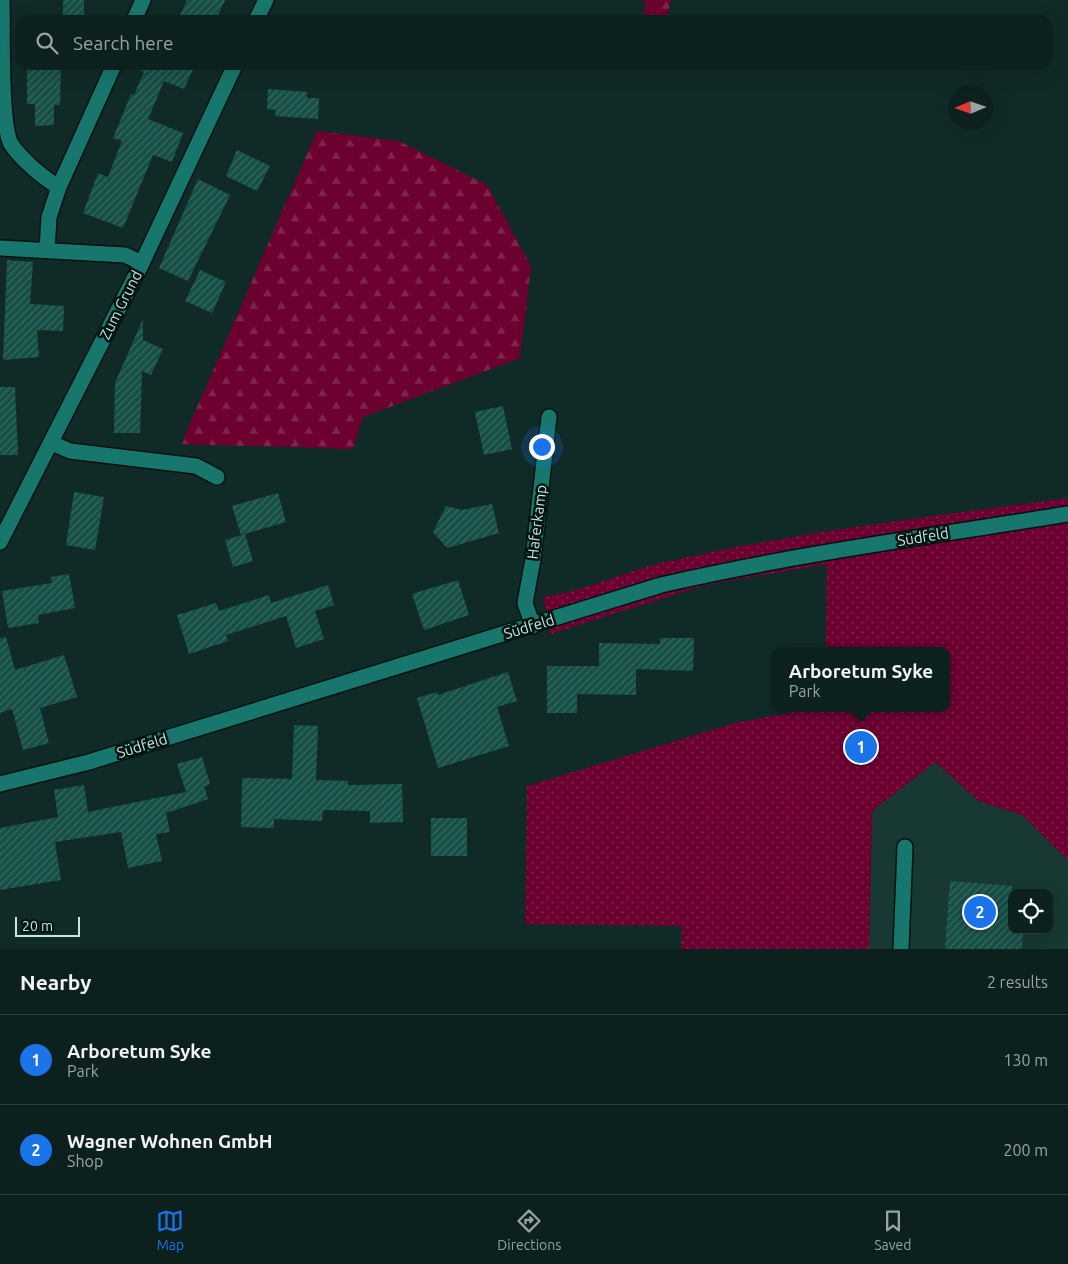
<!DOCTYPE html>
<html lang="en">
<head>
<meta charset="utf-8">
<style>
	body { margin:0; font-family:Ubuntu,sans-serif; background:#1a2d2a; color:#f1f3f6 }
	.controls { position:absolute; right:15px; bottom:15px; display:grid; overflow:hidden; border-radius:10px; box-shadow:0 5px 20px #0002 }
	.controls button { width:45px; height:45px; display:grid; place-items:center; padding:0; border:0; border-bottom:1px solid #2c3e3b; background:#0c201d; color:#f1f3f6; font:25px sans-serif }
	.compass { position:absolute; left:948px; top:85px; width:45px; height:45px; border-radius:50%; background:#0c201d; box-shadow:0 5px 20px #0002; rotate:268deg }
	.scale { position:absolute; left:15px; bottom:12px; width:65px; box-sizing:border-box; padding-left:5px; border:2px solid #c1e9e2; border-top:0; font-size:14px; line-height:18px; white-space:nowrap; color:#c1e9e2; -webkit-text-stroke:4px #001310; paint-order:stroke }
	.you { position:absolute; left:541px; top:446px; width:18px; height:18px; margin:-12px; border:4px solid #fff; border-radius:50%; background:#1a73e8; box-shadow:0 0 0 8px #1a73e833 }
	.badge { display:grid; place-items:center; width:32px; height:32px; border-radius:50%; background:#1a73e8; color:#fff; font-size:16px; font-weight:700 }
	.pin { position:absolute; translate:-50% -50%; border:2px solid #fff; box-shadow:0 1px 5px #0006 }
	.popup { position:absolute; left:772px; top:647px; width:178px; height:65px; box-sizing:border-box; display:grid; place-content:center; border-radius:10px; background:#0c201d; filter:drop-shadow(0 1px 4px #0005); font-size:16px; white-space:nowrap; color:#9aa3a4 }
	.popup b { font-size:19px; color:#f1f3f6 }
	.popup::after { content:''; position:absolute; left:50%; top:100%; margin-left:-10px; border:10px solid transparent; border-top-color:#0c201d }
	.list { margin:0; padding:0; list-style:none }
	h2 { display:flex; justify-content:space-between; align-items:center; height:65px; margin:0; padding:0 20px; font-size:21px }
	h2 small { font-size:16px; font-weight:400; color:#9aa3a4 }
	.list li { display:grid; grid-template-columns:32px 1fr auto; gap:15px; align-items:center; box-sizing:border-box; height:90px; padding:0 20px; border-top:1px solid #2c3e3b }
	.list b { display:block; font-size:19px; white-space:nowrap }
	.list p { margin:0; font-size:16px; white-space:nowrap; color:#9aa3a4 }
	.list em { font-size:16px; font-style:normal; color:#9aa3a4 }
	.icon { flex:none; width:28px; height:28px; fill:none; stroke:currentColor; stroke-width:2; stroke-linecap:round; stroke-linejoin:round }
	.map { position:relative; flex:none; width:1068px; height:949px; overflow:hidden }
	.search { position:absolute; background:#0c201d; box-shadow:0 5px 20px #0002; left:15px; right:15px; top:15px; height:55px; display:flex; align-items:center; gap:12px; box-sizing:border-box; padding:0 18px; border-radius:15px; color:#9aa3a4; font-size:19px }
	.sheet { height:245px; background:#0c201d }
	nav { display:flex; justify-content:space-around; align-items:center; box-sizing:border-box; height:70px; border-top:1px solid #2c3e3b; background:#0c201d; font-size:14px; color:#9aa3a4 }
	nav a { display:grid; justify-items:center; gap:2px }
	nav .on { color:#1a73e8 }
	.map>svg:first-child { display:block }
	.built { fill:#173833; fill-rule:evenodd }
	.grass { fill:url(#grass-dots) }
	.forest { fill:url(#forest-firs) }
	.building { fill:url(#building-hatch) }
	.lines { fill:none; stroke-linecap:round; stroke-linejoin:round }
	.minor-casing { stroke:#001310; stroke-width:18 }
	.minor { stroke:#18776c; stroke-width:15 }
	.labels { text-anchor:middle; stroke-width:5; stroke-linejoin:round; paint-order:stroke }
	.street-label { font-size:15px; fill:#c1e9e2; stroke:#001310 }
</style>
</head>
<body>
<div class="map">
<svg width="1068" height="949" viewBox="0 0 1068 949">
	<defs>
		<pattern id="grass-dots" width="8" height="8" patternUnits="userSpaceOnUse" patternTransform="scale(1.25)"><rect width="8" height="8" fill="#6b0031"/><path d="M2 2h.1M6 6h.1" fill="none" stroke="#7e254f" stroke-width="1.8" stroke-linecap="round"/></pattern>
		<pattern id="forest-firs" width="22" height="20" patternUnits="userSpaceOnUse" patternTransform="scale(1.25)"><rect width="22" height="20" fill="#6b0031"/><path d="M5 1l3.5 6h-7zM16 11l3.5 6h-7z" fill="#7e254f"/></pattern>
		<pattern id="building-hatch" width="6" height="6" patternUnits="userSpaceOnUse" patternTransform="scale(1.25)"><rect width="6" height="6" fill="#164f47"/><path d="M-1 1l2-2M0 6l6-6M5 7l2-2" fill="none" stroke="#366861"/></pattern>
	</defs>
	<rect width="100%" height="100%" fill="#102b27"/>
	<path class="built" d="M 935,762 L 979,801 L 1022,815 L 1068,860 L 1068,949 L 869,949 L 872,811 ZM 1012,893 L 1049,893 L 1049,930 L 1012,930 Z"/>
	<path class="grass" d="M 1068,498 L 1068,860 L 1022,815 L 979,801 L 935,762 L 872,811 L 869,949 L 681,949 L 682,926 L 525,924 L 527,786 L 738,722 L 817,708 L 946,708 L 946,651 L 826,651 L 827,564 L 705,585 L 550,634 L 543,597 C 587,591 627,570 670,561 C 801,531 936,516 1068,498 Z"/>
	<path class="forest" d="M 645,0 L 671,0 L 666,20 L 644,20 Z
		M 317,131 L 399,141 L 487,185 L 531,266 L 520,358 L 363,417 L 353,449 L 181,444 Z"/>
	<path class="building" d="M 63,0 L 84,0 L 84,20 L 63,20 Z
		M 187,0 L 225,0 L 216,20 L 178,20 Z
		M 128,65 L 195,65 L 184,89 L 164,81 L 148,119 L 183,133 L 172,162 L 153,155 L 123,228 L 83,213 L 98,173 L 108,177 L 122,141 L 113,138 L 131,94 L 134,95 L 144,72 Z
		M 27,66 L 61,66 L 60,105 L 54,105 L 54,125 L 35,126 L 35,104 L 27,104 Z
		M 268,89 L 307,92 L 307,98 L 319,98 L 318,119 L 275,116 L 276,110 L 267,109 Z
		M 237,150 L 270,166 L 257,191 L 226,176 Z
		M 198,179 L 230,195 L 188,281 L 159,268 Z
		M 7,260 L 33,262 L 30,304 L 64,306 L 63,331 L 37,330 L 39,357 L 3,360 Z
		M 200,270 L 226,282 L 212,313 L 185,301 Z
		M 143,319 L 143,340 L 163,349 L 151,375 L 142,371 L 140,433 L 114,433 L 115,383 Z
		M 0,387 L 15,387 L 18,455 L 0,455 Z
		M 503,406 L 512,449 L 484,455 L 475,412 Z
		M 74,492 L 104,497 L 95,550 L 66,545 Z
		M 278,493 L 286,522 L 241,535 L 232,506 Z
		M 492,504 L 499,533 L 447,548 L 433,532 L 446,506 L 462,510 Z
		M 245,534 L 253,561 L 233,567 L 225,540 Z
		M 69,574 L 75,608 L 38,615 L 39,623 L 8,628 L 2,591 L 52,583 L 51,577 Z
		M 458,580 L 469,615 L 424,630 L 412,594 Z
		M 328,585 L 334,605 L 315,611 L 324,639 L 296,648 L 286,616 L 226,635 L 228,641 L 189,654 L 177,615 L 216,603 L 219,611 L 269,595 L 271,603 Z
		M 6,637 L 15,670 L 64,655 L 77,697 L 40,708 L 49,743 L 23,750 L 12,709 L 0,713 L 0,638 Z
		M 660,638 L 694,638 L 693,671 L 636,669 L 636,695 L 577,694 L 577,713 L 547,713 L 547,666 L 599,666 L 599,643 L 660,644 Z
		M 508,672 L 517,701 L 497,707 L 509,746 L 438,768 L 417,698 L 437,692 L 438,695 Z
		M 294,725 L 318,726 L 316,780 L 348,781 L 348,785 L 402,784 L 403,822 L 370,823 L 370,811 L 323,810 L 322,821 L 274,819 L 274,828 L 241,827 L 242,778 L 292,779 Z
		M 202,757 L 210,784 L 203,787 L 205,788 L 208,799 L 166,813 L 170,832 L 156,834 L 162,861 L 128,868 L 121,832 L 55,842 L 61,880 L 0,890 L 0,828 L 58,817 L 54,790 L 84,785 L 88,812 L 186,792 L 177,764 Z
		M 431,818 L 467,818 L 467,856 L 431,856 Z
		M 950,881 L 1012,886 L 1012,930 L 1023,930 L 1022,949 L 945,949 Z"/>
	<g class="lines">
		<g class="minor-casing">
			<path id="minor" d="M 2,0 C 3,30 0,123 11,144 C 21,159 44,179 59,187
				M 134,20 L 143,0
				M 256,20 L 266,0
				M 0,248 L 125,255 L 142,263
				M 47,250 L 49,217 L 59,187 L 114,65
				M 52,443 L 70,451 L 196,466 L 217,477
				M 0,542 L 142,263 L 235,65
				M 533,626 L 525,603 L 533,559 L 549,417
				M 0,784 L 89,762 L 661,585 C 795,554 932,536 1068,514
				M 901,949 L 905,847"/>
		</g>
		<use href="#minor" class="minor"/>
	</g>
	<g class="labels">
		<g class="street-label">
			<text transform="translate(121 305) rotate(-63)" y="5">Zum Grund</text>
			<text transform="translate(537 522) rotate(-83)" y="5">Haferkamp</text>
			<text transform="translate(923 537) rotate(-9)" y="5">Südfeld</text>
			<text transform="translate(529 627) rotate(-17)" y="5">Südfeld</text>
			<text transform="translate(142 746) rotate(-17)" y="5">Südfeld</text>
		</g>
	</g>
</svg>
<div class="controls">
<button><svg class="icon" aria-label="locate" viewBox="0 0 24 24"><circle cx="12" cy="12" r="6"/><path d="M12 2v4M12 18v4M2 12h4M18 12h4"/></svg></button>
</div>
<svg class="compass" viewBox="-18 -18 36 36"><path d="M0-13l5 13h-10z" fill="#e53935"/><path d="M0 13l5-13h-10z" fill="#9aa3a4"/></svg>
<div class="scale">20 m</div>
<div class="you"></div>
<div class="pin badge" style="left:861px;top:747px">1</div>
<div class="popup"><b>Arboretum Syke</b>Park</div>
<div class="pin badge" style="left:980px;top:912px">2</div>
<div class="search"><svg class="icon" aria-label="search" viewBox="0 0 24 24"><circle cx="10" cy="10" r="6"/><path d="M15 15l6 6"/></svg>Search here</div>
</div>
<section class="sheet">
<h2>Nearby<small>2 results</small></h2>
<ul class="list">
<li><span class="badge">1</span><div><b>Arboretum Syke</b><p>Park</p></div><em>130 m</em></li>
<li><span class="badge">2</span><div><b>Wagner Wohnen GmbH</b><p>Shop</p></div><em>200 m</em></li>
</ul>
</section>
<nav>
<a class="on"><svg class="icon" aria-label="map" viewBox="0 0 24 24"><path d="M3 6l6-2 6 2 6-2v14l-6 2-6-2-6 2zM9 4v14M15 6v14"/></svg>Map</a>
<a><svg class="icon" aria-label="directions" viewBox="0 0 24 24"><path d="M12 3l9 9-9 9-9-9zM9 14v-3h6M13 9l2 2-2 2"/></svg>Directions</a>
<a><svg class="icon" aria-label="saved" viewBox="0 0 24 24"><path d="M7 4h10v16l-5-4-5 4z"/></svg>Saved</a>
</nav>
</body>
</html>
